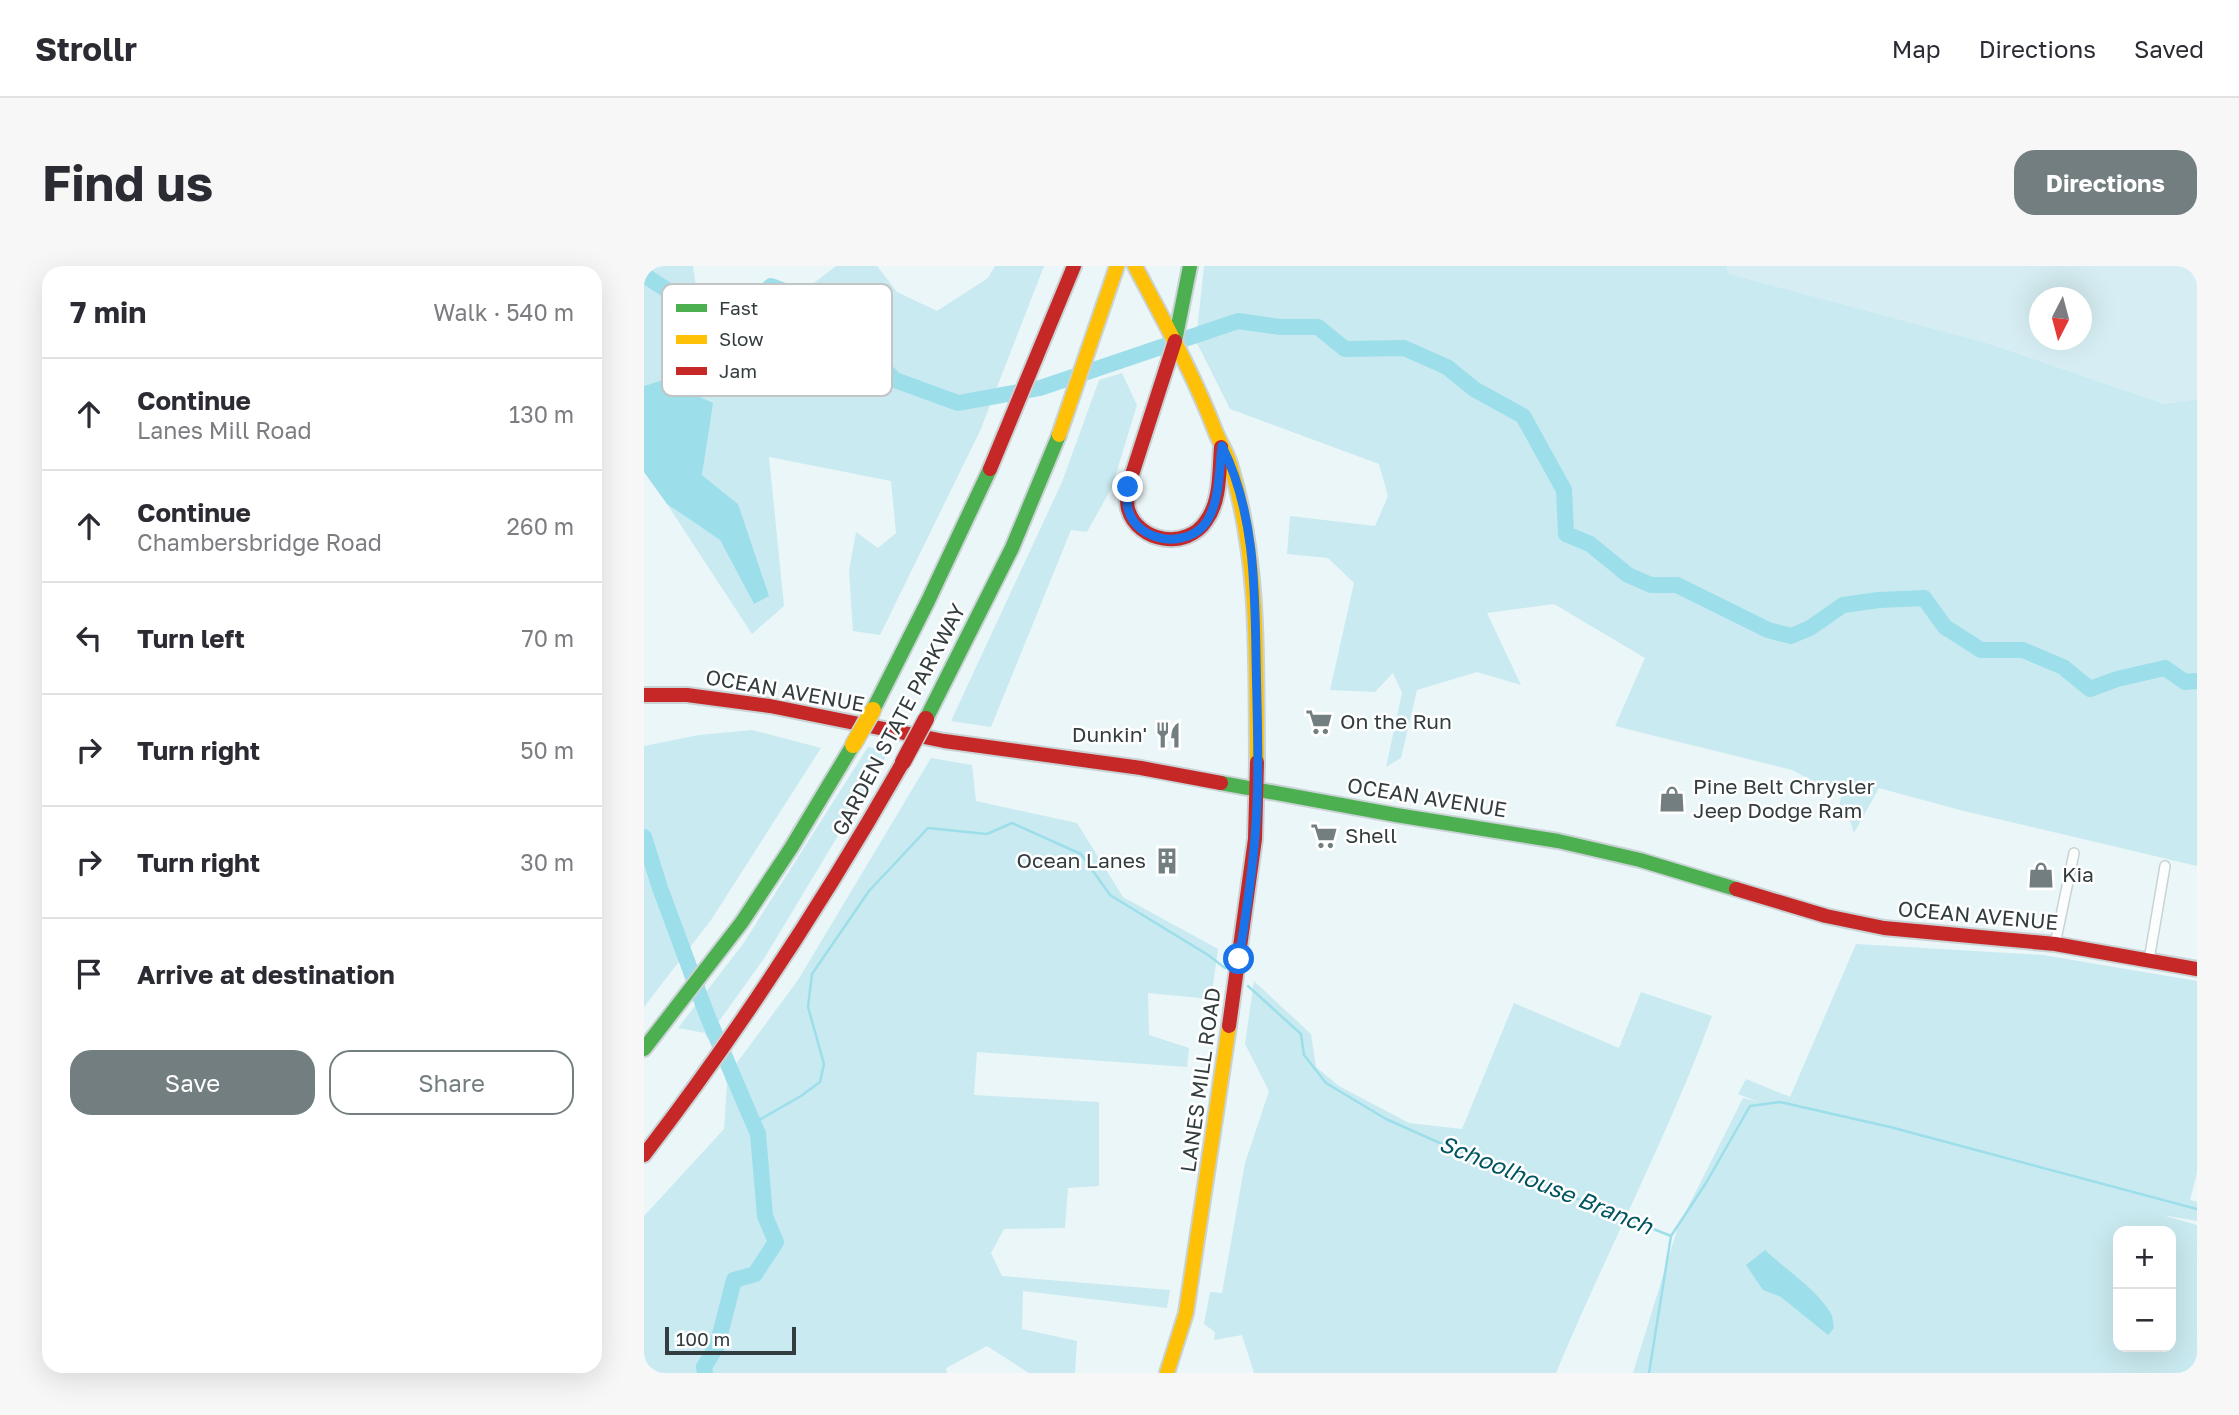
<!DOCTYPE html>
<html lang="en">
<head>
<meta charset="utf-8">
<style>
	body { margin:0; font-family:"Golos Text",sans-serif; background:#f7f7f7; color:#2b2b33 }
	.controls { position:absolute; right:21px; bottom:21px; display:grid; overflow:hidden; border-radius:14px; box-shadow:0 7px 28px #0002 }
	.controls button { width:63px; height:63px; display:grid; place-items:center; padding:0; border:0; border-bottom:2px solid #e1e1e2; background:#fff; color:#2b2b33; font:35px sans-serif }
	.compass { position:absolute; left:1385px; top:21px; width:63px; height:63px; border-radius:50%; background:#fff; box-shadow:0 7px 28px #0002; rotate:186deg }
	.scale { position:absolute; left:21px; bottom:18px; width:131px; box-sizing:border-box; padding-left:7px; border:4px solid #333d3f; border-top:0; font-size:19px; line-height:24px; white-space:nowrap; color:#333d3f; -webkit-text-stroke:5px #fff; paint-order:stroke }
	.stop { position:absolute; width:21px; height:21px; margin:-16px; border:5px solid #1a73e8; border-radius:50%; background:#fff }
	.stop.end { background:#1a73e8; border-color:#fff; box-shadow:0 2px 7px #0008 }
	.list { margin:0; padding:0; list-style:none }
	h2 { display:flex; justify-content:space-between; align-items:center; height:91px; margin:0; padding:0 28px; font-size:30px }
	h2 small { font-size:23px; font-weight:400; color:#7c7c81 }
	.list li { display:grid; grid-template-columns:46px 1fr auto; gap:21px; align-items:center; box-sizing:border-box; height:112px; padding:0 28px; border-top:2px solid #e1e1e2 }
	.list b { display:block; font-size:26px; white-space:nowrap }
	.list p { margin:0; font-size:23px; white-space:nowrap; color:#7c7c81 }
	.list em { font-size:23px; font-style:normal; color:#7c7c81 }
	.actions { display:flex; gap:14px; padding:21px 28px }
	.actions a { flex:1; padding:16px 0; border:2px solid #737e80; border-radius:21px; text-align:center; font-size:24px; color:#737e80 }
	.actions .main { background:#737e80; color:#fff }
	.icon { flex:none; width:38px; height:38px; fill:none; stroke:currentColor; stroke-width:2; stroke-linecap:round; stroke-linejoin:round }
	.map { position:relative; flex:none; width:1553px; height:1107px; overflow:hidden; border-radius:21px }
	header { display:flex; align-items:center; gap:42px; box-sizing:border-box; height:98px; padding:0 35px; background:#fff; border-bottom:2px solid #e1e1e2 }
	header strong { font-size:33px }
	nav { display:flex; gap:38px; margin-inline-start:auto; font-size:24px }
	.intro { display:flex; align-items:center; justify-content:space-between; box-sizing:border-box; height:168px; padding:0 42px }
	h1 { margin:0; font-size:49px }
	.button { padding:18px 32px; border-radius:21px; background:#737e80; color:#fff; font-size:24px; font-weight:700 }
	main { display:flex; gap:42px; padding:0 42px }
	aside { flex:1; background:#fff; border-radius:21px; box-shadow:0 7px 28px #0002 }
	.map>svg:first-child { display:block }
	.built { fill:#d6eef3; fill-rule:evenodd }
	.green { fill:#c9eaf0; fill-rule:evenodd }
	.water { fill:#9cdeea }
	.lines { fill:none; stroke-linecap:round; stroke-linejoin:round }
	.stream { stroke:#9cdeea; stroke-width:2.5 }
	.river { stroke:#9cdeea; stroke-width:16 }
	.street-casing { stroke:#c9d3d5; stroke-width:12 }
	.fast-casing { stroke:#c9d3d5; stroke-width:18 }
	.slow-casing { stroke:#c9d3d5; stroke-width:18 }
	.jam-casing { stroke:#c9d3d5; stroke-width:18 }
	.street { stroke:#fcfefe; stroke-width:9 }
	.fast { stroke:#4caf50; stroke-width:14 }
	.slow { stroke:#ffc107; stroke-width:14 }
	.jam { stroke:#c62828; stroke-width:14 }
	.slow-bridge-casing { stroke:#c9d3d5; stroke-width:19; stroke-linecap:butt }
	.jam-bridge-casing { stroke:#c9d3d5; stroke-width:19; stroke-linecap:butt }
	.slow-bridge { stroke:#ffc107; stroke-width:16 }
	.jam-bridge { stroke:#c62828; stroke-width:16 }
	.route { stroke:#1a73e8; stroke-width:9 }
	.labels { text-anchor:middle; stroke-width:5; stroke-linejoin:round; paint-order:stroke }
	.street-label { font-size:21px; fill:#333d3f; stroke:#fff }
	.poi-label { font-size:21px; fill:#333d3f; stroke:#fff; text-anchor:start }
	.water-label { font-size:23px; font-style:italic; fill:#005561; stroke:#fff }
	.key { fill:#fff; stroke:#c2c5c5; stroke-width:2 }
	.key-label { font-size:19px; fill:#333d3f }
</style>
</head>
<body>
<header>
<strong>Strollr</strong>
<nav><a>Map</a><a>Directions</a><a>Saved</a></nav>
</header>
<div class="intro"><h1>Find us</h1><a class="button">Directions</a></div>
<main>
<aside>
<h2>7 min<small>Walk · 540 m</small></h2>
<ul class="list">
<li><svg class="icon" aria-label="ahead" viewBox="0 0 24 24"><path d="M12 20V5M6 11l6-6 6 6"/></svg><div><b>Continue</b><p>Lanes Mill Road</p></div><em>130 m</em></li>
<li><svg class="icon" aria-label="ahead" viewBox="0 0 24 24"><path d="M12 20V5M6 11l6-6 6 6"/></svg><div><b>Continue</b><p>Chambersbridge Road</p></div><em>260 m</em></li>
<li><svg class="icon" aria-label="left" viewBox="0 0 24 24"><path d="M17 20v-9H6M10 6l-5 5 5 5"/></svg><div><b>Turn left</b></div><em>70 m</em></li>
<li><svg class="icon" aria-label="right" viewBox="0 0 24 24"><path d="M7 20v-9h11M14 6l5 5-5 5"/></svg><div><b>Turn right</b></div><em>50 m</em></li>
<li><svg class="icon" aria-label="right" viewBox="0 0 24 24"><path d="M7 20v-9h11M14 6l5 5-5 5"/></svg><div><b>Turn right</b></div><em>30 m</em></li>
<li><svg class="icon" aria-label="arrive" viewBox="0 0 24 24"><path d="M6 21V4h12l-3 4 3 4H6"/></svg><div><b>Arrive at destination</b></div></li>
</ul>
<div class="actions"><a class="main">Save</a><a>Share</a></div>
</aside>
<div class="map">
<svg width="1553" height="1107" viewBox="0 0 1553 1107">
	<rect width="100%" height="100%" fill="#ebf6f8"/>
	<path class="built" d="M 1052,0 L 1553,0 L 1553,133 L 1521,138 L 1343,77 ZM 1395,32 L 1437,32 L 1437,74 L 1395,74 Z"/>
	<path class="green" d="M 0,0 L 49,0 L 52,20 L 100,22 L 106,27 L 113,23 L 157,27 L 192,0 L 233,0 L 253,26 L 293,45 L 344,12 L 351,0 L 400,0 L 336,165 L 236,369 L 209,365 L 205,305 L 212,266 L 234,282 L 252,267 L 247,215 L 125,191 L 140,340 L 108,368 L 23,238 L 76,274 L 110,338 L 94,238 L 58,209 L 68,137 L 20,114 L 0,120 Z
		M 560,0 L 1082,0 L 1084,8 L 1343,77 L 1521,138 L 1553,133 L 1553,600 L 1316,544 L 1235,522 L 1210,567 L 1205,552 L 1195,543 L 1197,530 L 1148,504 L 971,460 L 1001,392 L 910,338 L 843,347 L 877,419 L 833,406 L 773,424 L 757,492 L 742,501 L 758,427 L 749,407 L 731,426 L 686,424 L 710,317 L 684,292 L 643,288 L 646,250 L 731,260 L 744,230 L 735,198 L 586,143 L 548,67 L 553,65 Z
		M 478,107 L 493,139 L 468,221 L 443,266 L 427,264 L 347,461 L 307,455 L 418,216 L 455,114 Z
		M 108,464 L 177,482 L 67,654 L 0,741 L 0,480 L 55,469 Z
		M 224,481 L 245,485 L 121,691 L 63,772 L 61,767 L 34,762 L 99,678 Z
		M 287,492 L 328,499 L 332,535 L 433,557 L 479,631 L 574,683 L 567,733 L 504,727 L 505,769 L 545,782 L 543,801 L 333,786 L 330,829 L 455,836 L 455,920 L 424,922 L 421,962 L 360,963 L 347,987 L 358,1010 L 526,1024 L 523,1042 L 379,1025 L 378,1063 L 433,1075 L 431,1107 L 385,1107 L 343,1080 L 302,1102 L 303,1107 L 0,1107 L 0,950 L 80,863 L 83,817 L 81,813 L 154,714 Z
		M 1212,678 L 1399,689 L 1553,715 L 1553,907 L 1546,934 L 1553,936 L 1553,955 L 1518,949 L 1553,959 L 1553,1107 L 989,1107 L 1034,961 L 1099,832 L 1114,836 L 1094,828 L 1102,813 L 1146,831 ZM 1474,965 L 1527,965 L 1527,1081 L 1474,1081 Z
		M 610,715 L 667,768 L 672,801 L 695,820 L 765,857 L 818,863 L 870,737 L 975,782 L 997,726 L 1068,750 C 1023,872 962,987 912,1107 L 610,1107 L 598,1069 L 570,1074 L 571,1066 L 560,1058 L 566,1026 L 578,1027 L 601,897 L 625,825 L 601,778 Z"/>
	<path class="water" d="M 19,114 L 69,137 L 58,209 L 94,238 L 125,330 L 110,338 L 76,274 L 23,238 L 0,206 L 0,120 Z
		M 1121,984 C 1141,1003 1172,1023 1186,1046 C 1189,1050 1189,1057 1190,1062 L 1184,1069 L 1137,1031 L 1119,1024 L 1102,999 Z"/>
	<g class="lines">
		<path class="stream" d="M 604,720 L 657,768 L 660,789 L 682,817 L 742,853 L 816,886 L 1027,970 L 1062,917 L 1106,840 L 1136,836 L 1246,861 L 1553,943
			M 110,857 L 157,830 L 176,816 L 180,798 L 164,741 L 168,708 L 225,625 L 284,562 L 343,568 L 368,557 L 437,588 L 466,629 L 564,689 L 581,702
			M 1005,1107 L 1027,970"/>
		<path class="river" d="M 0,9 L 63,50 L 100,46 L 127,20 L 164,34 L 211,73 L 251,114 L 314,137 L 396,122 L 594,55 L 636,61 L 674,61 L 701,83 L 760,82 L 803,101 L 830,123 L 879,150 L 920,224 L 922,268 L 946,278 L 984,309 L 1007,319 L 1033,319 L 1124,364 L 1147,370 L 1166,362 L 1199,339 L 1235,334 L 1280,332 L 1301,361 L 1337,384 L 1379,384 L 1419,401 L 1446,423 L 1473,413 L 1521,402 L 1541,416 L 1553,415
			M 0,571 L 16,622 L 63,749 L 114,868 L 121,950 L 132,976 L 111,1008 L 90,1014 L 73,1080 L 60,1101 L 61,1107"/>
		<g class="street-casing">
			<path id="street" d="M 1411,678 L 1430,587
				M 1505,694 L 1521,600"/>
		</g>
		<g class="fast-casing">
			<path id="fast" d="M 531,75 L 546,0
				M 229,444 L 284,335 L 346,203
				M 282,453 L 368,282 L 415,169
				M 577,517 L 752,549 L 914,575 L 996,594 L 1092,623
				M 0,783 L 98,656 L 147,582 L 209,479"/>
		</g>
		<g class="slow-casing">
			<path id="slow" d="M 491,0 C 520,55 550,109 572,167 C 577,179 584,189 587,201 C 616,297 612,397 613,496
				M 415,169 L 473,0
				M 523,1107 L 542,1047 L 585,760"/>
		</g>
		<g class="jam-casing">
			<path id="jam" d="M 531,75 L 484,221 C 484,228 482,236 484,243 C 494,277 543,284 562,255 C 577,235 575,205 577,181
				M 346,203 L 430,0
				M 0,429 L 43,429 L 126,440 L 300,475 L 497,502 L 577,517
				M 1092,623 L 1182,650 L 1240,662 L 1411,678 L 1553,703
				M 585,760 L 611,573 L 613,496
				M 0,889 C 96,764 181,633 259,496"/>
		</g>
		<use href="#street" class="street"/>
		<use href="#fast" class="fast"/>
		<use href="#slow" class="slow"/>
		<use href="#jam" class="jam"/>
		<g class="slow-bridge-casing">
			<path id="slow-bridge" d="M 209,479 L 229,444"/>
		</g>
		<g class="jam-bridge-casing">
			<path id="jam-bridge" d="M 259,496 L 282,453"/>
		</g>
		<use href="#slow-bridge" class="slow-bridge"/>
		<use href="#jam-bridge" class="jam-bridge"/>
	</g>
	<g class="lines">
		<path class="route" d="M 484,221 C 484,228 482,236 484,243 C 493,277 544,284 563,255 C 576,234 575,204 578,180 C 610,244 611,319 612,389 C 613,450 616,511 611,571 C 608,612 601,653 595,693"/>
	</g>
	<defs>
		<g id="supermarket-bare" transform="scale(2.1)"><path d="M-6-5.5h2.5l.6 2H6L4.5 2H-2.5L-4.4-4H-6ZM-1.5 3.2a1.3 1.3 0 1 0 .1 0ZM3 3.2a1.3 1.3 0 1 0 .1 0Z" fill="#737e80" stroke="#fff" stroke-width="2.5" paint-order="stroke"/></g>
		<g id="restaurant-bare" transform="scale(2.1)"><path d="M-5-6h1v4h1v-4h1v4h1v-4h1v5L-1.5 .5V6h-2V.5L-5-1ZM5-6V6H3V1.5H1.5Q1.5-4 5-6Z" fill="#737e80" stroke="#fff" stroke-width="2.5" paint-order="stroke"/></g>
		<g id="shop-bare" transform="scale(2.1)"><path d="M-5-2.5h2.3a2.7 3.5 0 0 1 5.4 0H5L5.5 6h-11ZM-1.5-2.5h3a1.5 2.3 0 0 0-3 0Z" fill="#737e80" stroke="#fff" stroke-width="2.5" paint-order="stroke"/></g>
		<g id="building-bare" transform="scale(2.1)"><path d="M-4-6H4V6H1V3H-1V6H-4ZM-2.5-4.3h1.7v1.8h-1.7ZM.8-4.3h1.7v1.8H.8ZM-2.5-1h1.7V.8h-1.7ZM.8-1h1.7V.8H.8Z" fill="#737e80" stroke="#fff" stroke-width="2.5" paint-order="stroke"/></g>
	</defs>
	<g fill-rule="evenodd">
		<use href="#supermarket-bare" x="675" y="456"/>
		<use href="#restaurant-bare" x="524" y="469"/>
		<use href="#shop-bare" x="1028" y="533"/>
		<use href="#supermarket-bare" x="680" y="570"/>
		<use href="#building-bare" x="523" y="595"/>
		<use href="#shop-bare" x="1397" y="609"/>
	</g>
	<g class="labels">
		<g class="street-label">
			<text transform="translate(141 425) rotate(10)" y="7">OCEAN AVENUE</text>
			<text transform="translate(255 454) rotate(-62)" y="7">GARDEN STATE PARKWAY</text>
			<text transform="translate(783 532) rotate(9)" y="7">OCEAN AVENUE</text>
			<text transform="translate(1334 650) rotate(5)" y="7">OCEAN AVENUE</text>
			<text transform="translate(557 814) rotate(-82)" y="7">LANES MILL ROAD</text>
		</g>
		<g class="poi-label">
			<text x="696" y="463">On the Run</text>
			<text x="503" y="476" text-anchor="end">Dunkin'</text>
			<text x="1049" y="528">Pine Belt Chrysler<tspan x="1049" dy="24">Jeep Dodge Ram</tspan></text>
			<text x="701" y="577">Shell</text>
			<text x="502" y="602" text-anchor="end">Ocean Lanes</text>
			<text x="1418" y="616">Kia</text>
		</g>
		<g class="water-label">
			<text transform="translate(902 919) rotate(22)" y="8">Schoolhouse Branch</text>
		</g>
	</g>
	<rect x="18" y="18" width="230" height="112" rx="10" class="key"/>
	<rect x="32" y="38" width="31" height="8" fill="#4caf50"/>
	<rect x="32" y="69" width="31" height="9" fill="#ffc107"/>
	<rect x="32" y="101" width="31" height="8" fill="#c62828"/>
	<g class="key-label">
		<text x="75" y="49">Fast</text>
		<text x="75" y="80">Slow</text>
		<text x="75" y="112">Jam</text>
	</g>
</svg>
<div class="controls">
<button>+</button>
<button>−</button>
</div>
<svg class="compass" viewBox="-18 -18 36 36"><path d="M0-13l5 13h-10z" fill="#e53935"/><path d="M0 13l5-13h-10z" fill="#7c7c81"/></svg>
<div class="scale">100 m</div>
<div class="stop" style="left:595px;top:693px"></div>
<div class="stop end" style="left:484px;top:221px"></div>
</div>
</main>
</body>
</html>
